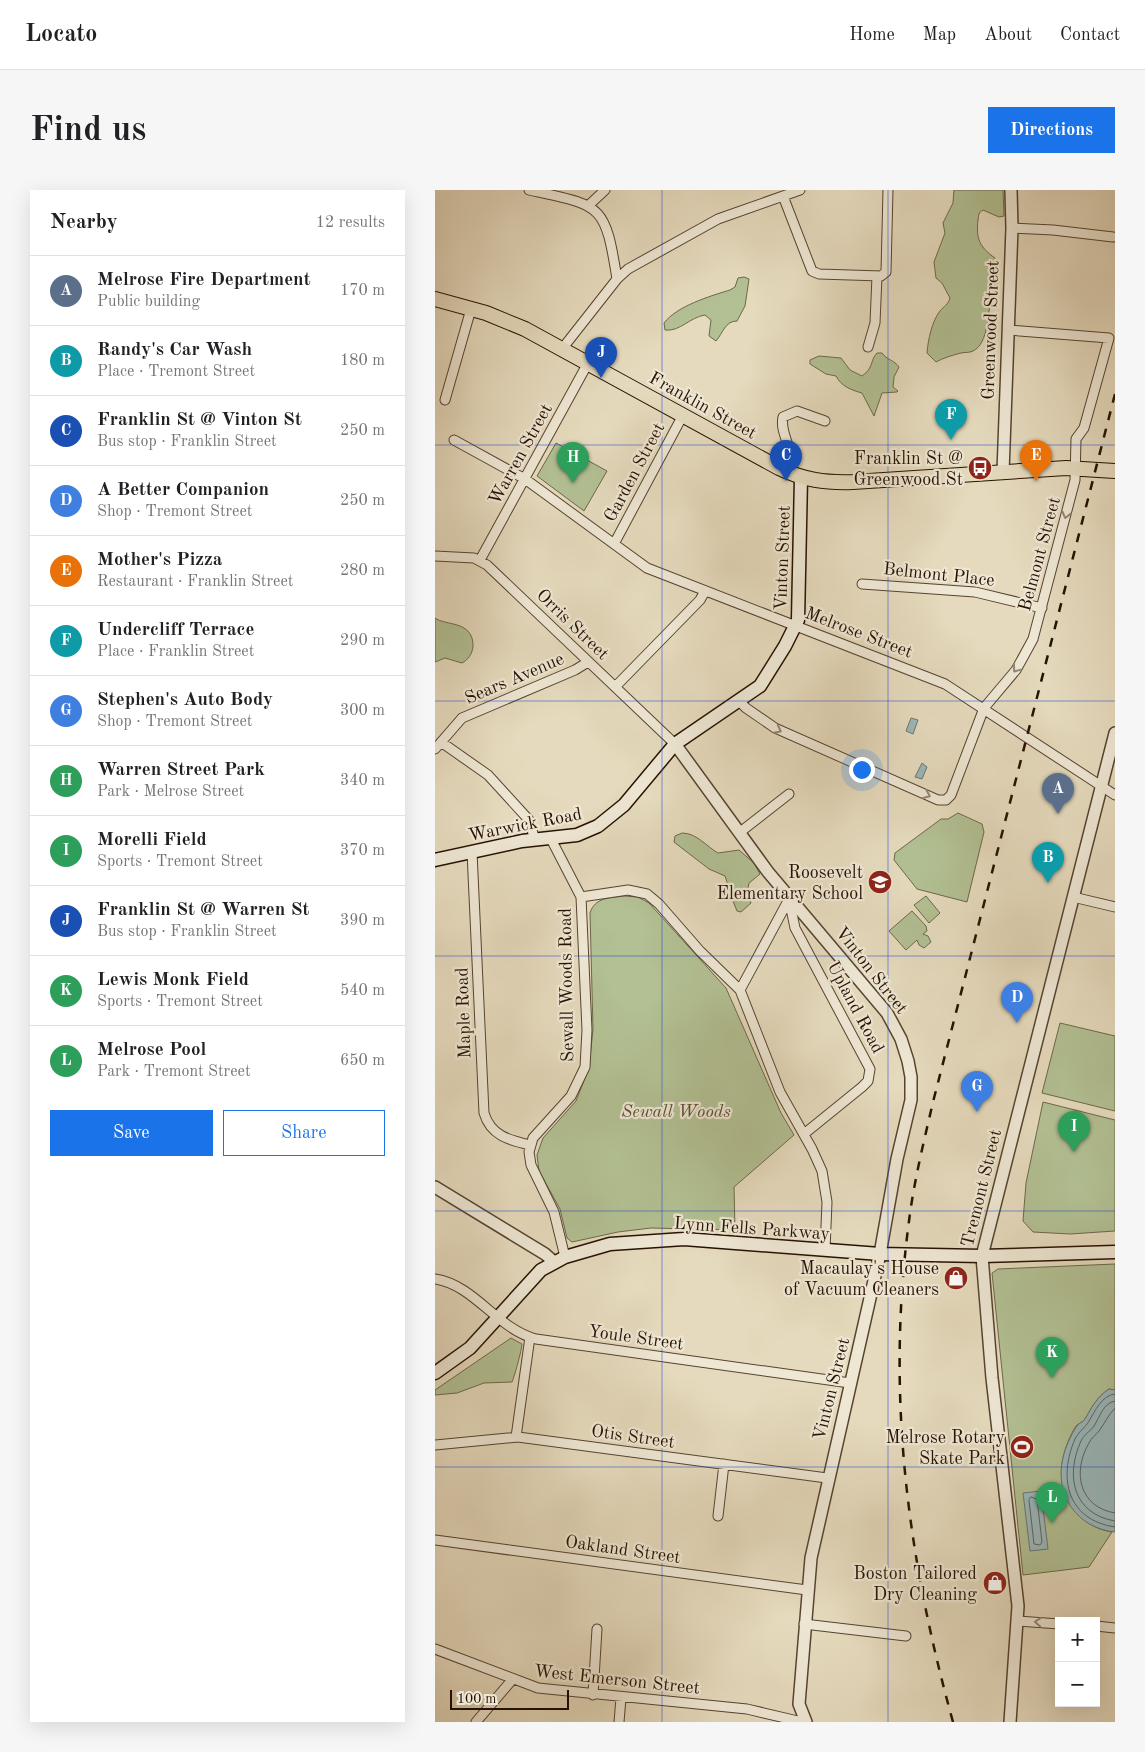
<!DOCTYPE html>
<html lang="en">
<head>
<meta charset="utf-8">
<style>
	body { margin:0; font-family:"Old Standard TT",serif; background:#f6f6f6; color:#202124 }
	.controls { position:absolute; right:15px; bottom:15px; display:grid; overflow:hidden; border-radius:0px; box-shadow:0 5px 20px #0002 }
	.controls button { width:45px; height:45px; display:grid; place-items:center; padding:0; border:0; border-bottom:1px solid #e0e0e0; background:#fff; color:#202124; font:25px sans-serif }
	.scale { position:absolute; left:15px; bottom:12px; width:119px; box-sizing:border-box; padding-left:5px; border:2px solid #271101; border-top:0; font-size:14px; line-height:18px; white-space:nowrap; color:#271101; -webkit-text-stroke:4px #eee7d4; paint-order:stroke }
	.you { position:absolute; left:426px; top:579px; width:18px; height:18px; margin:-12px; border:4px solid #fff; border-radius:50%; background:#1a73e8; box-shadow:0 0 0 8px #1a73e833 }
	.badge { display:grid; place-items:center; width:32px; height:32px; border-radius:50%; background:#1a73e8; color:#fff; font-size:16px; font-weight:700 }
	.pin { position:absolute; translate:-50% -41px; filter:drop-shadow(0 1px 2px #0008) }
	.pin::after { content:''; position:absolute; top:26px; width:18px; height:15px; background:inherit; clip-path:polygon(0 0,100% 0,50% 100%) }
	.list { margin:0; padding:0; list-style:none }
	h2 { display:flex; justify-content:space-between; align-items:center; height:65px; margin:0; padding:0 20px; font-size:21px }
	h2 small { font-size:16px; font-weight:400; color:#757577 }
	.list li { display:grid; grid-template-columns:32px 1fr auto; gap:15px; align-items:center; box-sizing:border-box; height:70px; padding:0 20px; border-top:1px solid #e0e0e0 }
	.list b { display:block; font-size:19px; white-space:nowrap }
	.list p { margin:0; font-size:16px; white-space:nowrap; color:#757577 }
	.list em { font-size:16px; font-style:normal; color:#757577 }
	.actions { display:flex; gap:10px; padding:15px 20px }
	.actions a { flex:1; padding:11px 0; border:1px solid #1a73e8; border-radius:0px; text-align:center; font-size:18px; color:#1a73e8 }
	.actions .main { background:#1a73e8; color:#fff }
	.map { position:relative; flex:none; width:680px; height:1532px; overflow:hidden; border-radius:0px }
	header { display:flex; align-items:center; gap:30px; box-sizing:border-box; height:70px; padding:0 25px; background:#fff; border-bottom:1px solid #e0e0e0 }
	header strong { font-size:24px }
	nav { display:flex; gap:28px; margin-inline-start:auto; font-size:18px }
	.intro { display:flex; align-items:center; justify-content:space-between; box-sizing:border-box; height:120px; padding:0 30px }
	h1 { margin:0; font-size:35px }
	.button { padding:12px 22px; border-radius:0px; background:#1a73e8; color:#fff; font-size:18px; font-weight:700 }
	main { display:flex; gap:30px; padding:0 30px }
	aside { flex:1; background:#fff; border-radius:0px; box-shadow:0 5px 20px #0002 }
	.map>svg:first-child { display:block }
	.green { fill:#b2c093; stroke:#6c684a }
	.water { fill:#9ab8bb; stroke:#6c7571 }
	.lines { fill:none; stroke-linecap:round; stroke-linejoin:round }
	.shore { stroke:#60645e; stroke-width:1 }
	.minor-casing { stroke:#564330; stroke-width:11 }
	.tertiary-casing { stroke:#564330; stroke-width:14 }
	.secondary-casing { stroke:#271101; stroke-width:15 }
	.primary-casing { stroke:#271101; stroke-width:16 }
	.minor { stroke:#eee7d4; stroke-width:9 }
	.tertiary { stroke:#eee7d4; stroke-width:11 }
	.secondary { stroke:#eee7d4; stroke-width:12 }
	.primary { stroke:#e5dabd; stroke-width:14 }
	.rail { stroke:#271101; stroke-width:2.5; stroke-dasharray:9 9; stroke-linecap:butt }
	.oneway { stroke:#948775 }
	.grid { fill:none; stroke:#1d4ed8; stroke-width:1; stroke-opacity:0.55 }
	.labels { text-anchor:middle; stroke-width:4.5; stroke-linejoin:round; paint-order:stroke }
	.street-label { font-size:18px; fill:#271101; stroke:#eee7d4 }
	.poi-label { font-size:18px; fill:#271101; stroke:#eee7d4; text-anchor:end }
	.park-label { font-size:18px; font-style:italic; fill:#584e34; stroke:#eee7d4 }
</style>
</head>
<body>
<header>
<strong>Locato</strong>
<nav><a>Home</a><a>Map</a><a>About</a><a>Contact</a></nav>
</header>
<div class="intro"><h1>Find us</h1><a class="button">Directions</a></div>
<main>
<aside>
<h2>Nearby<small>12 results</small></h2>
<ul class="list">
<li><span class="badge" style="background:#5c6f8a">A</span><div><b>Melrose Fire Department</b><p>Public building</p></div><em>170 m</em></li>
<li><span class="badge" style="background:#0f9aa8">B</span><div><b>Randy's Car Wash</b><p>Place · Tremont Street</p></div><em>180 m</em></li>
<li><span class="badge" style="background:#1a4fb4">C</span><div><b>Franklin St @ Vinton St</b><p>Bus stop · Franklin Street</p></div><em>250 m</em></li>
<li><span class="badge" style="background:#3f7fe0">D</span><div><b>A Better Companion</b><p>Shop · Tremont Street</p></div><em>250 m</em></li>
<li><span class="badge" style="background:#e8710a">E</span><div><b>Mother's Pizza</b><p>Restaurant · Franklin Street</p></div><em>280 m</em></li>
<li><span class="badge" style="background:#0f9aa8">F</span><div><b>Undercliff Terrace</b><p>Place · Franklin Street</p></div><em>290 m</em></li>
<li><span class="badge" style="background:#3f7fe0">G</span><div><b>Stephen's Auto Body</b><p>Shop · Tremont Street</p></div><em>300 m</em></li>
<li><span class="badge" style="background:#2e9e5b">H</span><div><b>Warren Street Park</b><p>Park · Melrose Street</p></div><em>340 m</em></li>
<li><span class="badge" style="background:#2e9e5b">I</span><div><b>Morelli Field</b><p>Sports · Tremont Street</p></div><em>370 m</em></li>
<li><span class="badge" style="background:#1a4fb4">J</span><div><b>Franklin St @ Warren St</b><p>Bus stop · Franklin Street</p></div><em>390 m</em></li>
<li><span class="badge" style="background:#2e9e5b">K</span><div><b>Lewis Monk Field</b><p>Sports · Tremont Street</p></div><em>540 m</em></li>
<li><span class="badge" style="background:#2e9e5b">L</span><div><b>Melrose Pool</b><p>Park · Tremont Street</p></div><em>650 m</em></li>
</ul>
<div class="actions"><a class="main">Save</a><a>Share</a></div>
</aside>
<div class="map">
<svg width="680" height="1532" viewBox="0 0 680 1532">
	<rect width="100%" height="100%" fill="#e5dabd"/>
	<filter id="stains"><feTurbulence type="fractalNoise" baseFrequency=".004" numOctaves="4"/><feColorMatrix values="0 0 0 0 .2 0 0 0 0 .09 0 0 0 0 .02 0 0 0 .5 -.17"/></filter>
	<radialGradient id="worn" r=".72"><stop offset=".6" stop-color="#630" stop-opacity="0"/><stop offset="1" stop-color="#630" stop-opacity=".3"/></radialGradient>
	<path class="green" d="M 519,0 L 568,0 L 569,26 L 564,27 L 548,20 C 543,23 544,24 543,30 C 541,48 544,57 560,68 C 564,81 565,97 555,108 C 554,122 553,154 538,161 C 534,163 530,162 526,163 C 518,165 508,168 501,172 L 492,163 C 493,150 497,131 505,121 C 509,116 513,115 515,108 L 507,93 L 501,88 L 499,72 L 510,43 L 508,33 L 518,13 Z
		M 309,87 L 314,89 L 310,116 L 302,131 C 290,131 288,143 281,151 L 274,146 L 276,130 L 270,125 C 255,127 245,142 230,140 L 229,133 C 242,116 275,106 295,100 L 300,97 L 303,88 Z
		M 442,163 L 447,163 C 452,170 459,170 464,177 L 459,187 L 458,197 L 463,201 L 462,202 L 447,203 L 439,226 L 427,203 C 416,200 406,196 401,186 L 391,184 L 375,174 L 375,170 L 384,166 L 406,168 L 415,180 L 427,186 C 439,178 435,170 442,163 Z
		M 121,253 L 172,281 L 149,321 L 102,286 Z
		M 0,428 C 10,436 39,430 38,457 C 37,464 33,470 27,473 L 10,468 L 0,472 Z
		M 523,623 L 547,634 L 549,642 L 532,712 L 482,699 L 459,670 L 460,663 L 506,629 L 513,629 Z
		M 247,643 C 262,643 272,657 283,663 L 304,660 L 319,673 L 325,684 L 314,693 L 312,702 L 316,713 L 306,722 L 302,721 L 298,711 L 290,701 L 292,692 L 290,686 L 274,679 L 239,652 L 240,646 Z
		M 189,706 L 203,707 L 214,713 L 291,798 L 346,923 L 359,945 L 299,997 L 300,1040 L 216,1038 L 183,1042 L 137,1052 L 132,1048 L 125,1019 L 104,981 L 102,965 L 108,948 L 141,911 L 154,878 L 158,839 L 155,723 C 160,707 175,708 189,706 Z
		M 491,706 L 505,723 L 494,733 L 479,715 Z
		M 477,721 L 491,736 L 492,741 L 488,744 L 493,746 L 496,752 L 489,758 L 484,755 L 482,750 L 471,760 L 454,741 Z
		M 625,833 L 680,846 L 680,921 L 607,903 Z
		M 608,912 L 680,930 L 680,1041 L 635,1044 L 598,1042 L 588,1031 L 591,993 Z
		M 680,1074 L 680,1200 L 674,1199 C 662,1207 657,1217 650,1229 C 648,1232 644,1233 641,1236 C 635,1245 630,1258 628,1268 C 620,1303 642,1337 677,1342 L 654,1377 L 588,1385 L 557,1083 L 563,1079 Z
		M 76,1148 L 87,1154 C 87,1159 79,1188 77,1192 L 49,1193 L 22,1203 L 0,1205 L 0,1200 Z"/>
	<path class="water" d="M 476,528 L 483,530 L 478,544 L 471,541 Z
		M 487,573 L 492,577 L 487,589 L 480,587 Z
		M 674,1199 L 680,1200 L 680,1342 C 642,1338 619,1305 628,1268 C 630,1258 636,1245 642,1236 C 644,1233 648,1232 650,1229 C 657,1217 662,1207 674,1199 Z
		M 606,1301 L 613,1359 L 595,1361 L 588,1303 Z"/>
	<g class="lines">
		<path class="shore" d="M 680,1204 C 667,1205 660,1221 654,1231 C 650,1238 644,1241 640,1249 C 623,1288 632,1330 680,1337
			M 680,1211 C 668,1213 665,1227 659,1236 C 655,1242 649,1244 646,1251 C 630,1286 638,1324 680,1331
			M 680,1218 C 673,1225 670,1233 664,1241 C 661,1245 656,1248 654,1253 C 637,1282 644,1317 680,1323
			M 596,1307 L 602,1309 L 607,1352 L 605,1355 L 599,1354 L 594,1310 Z"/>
		<g class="minor-casing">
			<path id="minor" d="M 94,0 C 167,16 170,13 182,89
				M 348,6 L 377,81 L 384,84 L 446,86 L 451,82 L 453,0
				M 154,15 L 170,0
				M 577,38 L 618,40 L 678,47
				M 433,157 L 440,133 L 442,86
				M 127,159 L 182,89 L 193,79 L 283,29 L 365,0
				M 10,210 L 36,119
				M 19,250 L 90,289 L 212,378 L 510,494 L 680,605
				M 353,282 C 361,258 344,245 348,227 L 362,221 L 390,231
				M 179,354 L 248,225
				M 0,366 L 39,368 L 52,375 L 240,554
				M 45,370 L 153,173
				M 427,394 L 540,402 L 607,418
				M 180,497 L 265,410 L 270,401
				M 304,511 L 311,518 L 340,538 L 503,610 L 511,610 L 516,605 L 549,518 L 581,480 L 598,449 L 640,290 L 641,249 L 649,238 L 674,148 L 573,140
				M 6,552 L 53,585 L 94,630 L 100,650
				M 0,559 L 27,528 L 140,480 L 153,472
				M 304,643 L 354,604
				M 116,649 L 146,707
				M 37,662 L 49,923 C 56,946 74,950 95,955
				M 638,707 L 680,717
				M 354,709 L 360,738 L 435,879 L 433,891 L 427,897 L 369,944
				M 305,800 L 354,709
				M 130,1067 L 119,1022 L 96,975 L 94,962 L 98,948 L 136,906 L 150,877 L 152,840 L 146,707 L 193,700 L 212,704 L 224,714 L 265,761 L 305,800 L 345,902 L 377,959 L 387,981 L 392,1012 L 390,1060
				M 0,1089 C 40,1095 62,1139 101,1149 L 415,1193
				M 81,1247 L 95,1147
				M 0,1255 L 83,1247 L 392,1288
				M 283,1326 L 289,1274
				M 0,1350 L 372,1400
				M 583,1431 L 624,1434
				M 369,1434 L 471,1446
				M 661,1436 L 680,1438
				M 0,1459 L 103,1498 L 312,1519 L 367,1532
				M 158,1505 L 162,1439
				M 41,1532 L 77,1490
				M 184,1532 L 186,1508"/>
		</g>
		<g class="tertiary-casing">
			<path id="tertiary" d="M 568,282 L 577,38 L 576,0
				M 240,554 L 333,682 L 452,823 L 466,849 L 473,871 L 476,887 L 476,910 L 462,969 L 445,1064 L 376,1368 L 364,1514 L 371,1532
				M 0,997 L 110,1064 L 119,1072
				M 575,1532 L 583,1416 L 557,1188 L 547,1066 L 680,543"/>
		</g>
		<g class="secondary-casing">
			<path id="secondary" d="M 0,670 L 87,651 L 142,645 L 163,636 L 189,615 L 240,554 L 325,496 L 350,456 L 363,430 L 366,288
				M 0,1183 L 35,1158 L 106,1080 L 130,1067 L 175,1054 L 249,1049 L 445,1064 L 547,1066 L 680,1062"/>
		</g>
		<g class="primary-casing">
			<path id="primary" d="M 0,109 L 51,123 L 90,139 L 344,278 C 369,290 390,293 418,292 L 631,278 L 680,281"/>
		</g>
		<use href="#minor" class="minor"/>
		<use href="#tertiary" class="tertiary"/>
		<use href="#secondary" class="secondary"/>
		<use href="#primary" class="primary"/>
		<path class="rail" d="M 518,1532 C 472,1366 451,1203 474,1031 C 479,991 489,951 498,912 L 680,204"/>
	</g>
	<defs><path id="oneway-chevron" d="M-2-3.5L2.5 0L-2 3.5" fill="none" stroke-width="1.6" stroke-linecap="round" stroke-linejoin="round" transform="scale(1.25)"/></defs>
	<g class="oneway">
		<use href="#oneway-chevron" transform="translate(631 325) rotate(104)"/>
		<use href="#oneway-chevron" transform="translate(581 479) rotate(127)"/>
		<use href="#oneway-chevron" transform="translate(343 540) rotate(27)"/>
		<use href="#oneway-chevron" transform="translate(492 605) rotate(23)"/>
		<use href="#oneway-chevron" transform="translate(603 1432) rotate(-176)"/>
	</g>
	<path class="grid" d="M 227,0 L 227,1532M 453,0 L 453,1532M 0,255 L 680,255M 0,511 L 680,511M 0,766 L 680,766M 0,1021 L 680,1021M 0,1277 L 680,1277"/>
	<defs>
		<g id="bus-disc" transform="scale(1.25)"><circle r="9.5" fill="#8f2418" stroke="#eee7d4"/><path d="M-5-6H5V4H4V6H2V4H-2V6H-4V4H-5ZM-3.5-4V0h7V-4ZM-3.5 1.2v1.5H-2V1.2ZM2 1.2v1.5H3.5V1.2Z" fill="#fff"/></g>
		<g id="school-disc" transform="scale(1.25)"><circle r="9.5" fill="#8f2418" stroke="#eee7d4"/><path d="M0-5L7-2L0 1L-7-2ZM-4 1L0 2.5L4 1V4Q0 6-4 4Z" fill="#fff"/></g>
		<g id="shop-disc" transform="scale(1.25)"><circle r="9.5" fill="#8f2418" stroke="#eee7d4"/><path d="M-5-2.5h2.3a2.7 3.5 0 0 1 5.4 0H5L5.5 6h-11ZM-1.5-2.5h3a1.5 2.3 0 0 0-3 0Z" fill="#fff"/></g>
		<g id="stadium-disc" transform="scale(1.25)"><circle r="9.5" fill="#8f2418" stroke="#eee7d4"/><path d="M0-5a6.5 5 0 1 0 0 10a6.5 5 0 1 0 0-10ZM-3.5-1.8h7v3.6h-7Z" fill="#fff"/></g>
	</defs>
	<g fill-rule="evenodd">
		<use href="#bus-disc" x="545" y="278"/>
		<use href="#school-disc" x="445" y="692"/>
		<use href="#shop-disc" x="521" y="1088"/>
		<use href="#stadium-disc" x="587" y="1257"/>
		<use href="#shop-disc" x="560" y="1393"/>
	</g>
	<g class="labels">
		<g class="street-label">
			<text transform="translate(555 140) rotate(-88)" y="6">Greenwood Street</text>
			<text transform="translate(268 215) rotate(29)" y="6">Franklin Street</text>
			<text transform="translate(85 264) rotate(-61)" y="6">Warren Street</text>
			<text transform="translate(199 282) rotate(-62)" y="6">Garden Street</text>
			<text transform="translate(604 364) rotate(-75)" y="6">Belmont Street</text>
			<text transform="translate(347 368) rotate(-88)" y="6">Vinton Street</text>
			<text transform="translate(504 384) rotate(6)" y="6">Belmont Place</text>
			<text transform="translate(138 434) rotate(44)" y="6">Orris Street</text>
			<text transform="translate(424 442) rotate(21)" y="6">Melrose Street</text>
			<text transform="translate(79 488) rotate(-23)" y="6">Sears Avenue</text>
			<text transform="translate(90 634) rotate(-11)" y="6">Warwick Road</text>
			<text transform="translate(437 780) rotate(52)" y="6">Vinton Street</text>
			<text transform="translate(131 795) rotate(-91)" y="6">Sewall Woods Road</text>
			<text transform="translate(421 817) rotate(62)" y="6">Upland Road</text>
			<text transform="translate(28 823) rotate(-92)" y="6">Maple Road</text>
			<text transform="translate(546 998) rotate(-76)" y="6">Tremont Street</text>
			<text transform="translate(317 1038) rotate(4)" y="6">Lynn Fells Parkway</text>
			<text transform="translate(201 1147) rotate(8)" y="6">Youle Street</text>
			<text transform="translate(396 1199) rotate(-76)" y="6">Vinton Street</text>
			<text transform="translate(198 1246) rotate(8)" y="6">Otis Street</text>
			<text transform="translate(188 1359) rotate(8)" y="6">Oakland Street</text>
			<text transform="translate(182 1489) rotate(6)" y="6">West Emerson Street</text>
		</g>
		<g class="poi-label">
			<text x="528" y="274">Franklin St @<tspan x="528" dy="21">Greenwood St</tspan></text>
			<text x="428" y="688">Roosevelt<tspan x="428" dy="21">Elementary School</tspan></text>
			<text x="504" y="1084">Macaulay's House<tspan x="504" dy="21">of Vacuum Cleaners</tspan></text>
			<text x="570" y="1253">Melrose Rotary<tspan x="570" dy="21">Skate Park</tspan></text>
			<text x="542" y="1389">Boston Tailored<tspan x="542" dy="21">Dry Cleaning</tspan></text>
		</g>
		<g class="park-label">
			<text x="241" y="927">Sewall Woods</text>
		</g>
	</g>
	<rect width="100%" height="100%" filter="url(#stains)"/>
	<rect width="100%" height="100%" fill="url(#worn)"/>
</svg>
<div class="controls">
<button>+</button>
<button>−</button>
</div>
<div class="scale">100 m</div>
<div class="you"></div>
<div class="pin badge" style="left:623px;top:624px;background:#5c6f8a">A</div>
<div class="pin badge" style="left:613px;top:693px;background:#0f9aa8">B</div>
<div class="pin badge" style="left:351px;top:291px;background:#1a4fb4">C</div>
<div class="pin badge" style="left:582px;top:833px;background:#3f7fe0">D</div>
<div class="pin badge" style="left:601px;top:291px;background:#e8710a">E</div>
<div class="pin badge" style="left:516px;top:250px;background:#0f9aa8">F</div>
<div class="pin badge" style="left:542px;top:922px;background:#3f7fe0">G</div>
<div class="pin badge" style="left:138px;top:293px;background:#2e9e5b">H</div>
<div class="pin badge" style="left:639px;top:962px;background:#2e9e5b">I</div>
<div class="pin badge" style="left:166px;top:188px;background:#1a4fb4">J</div>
<div class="pin badge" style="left:617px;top:1188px;background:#2e9e5b">K</div>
<div class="pin badge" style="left:617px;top:1333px;background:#2e9e5b">L</div>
</div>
</main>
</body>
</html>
